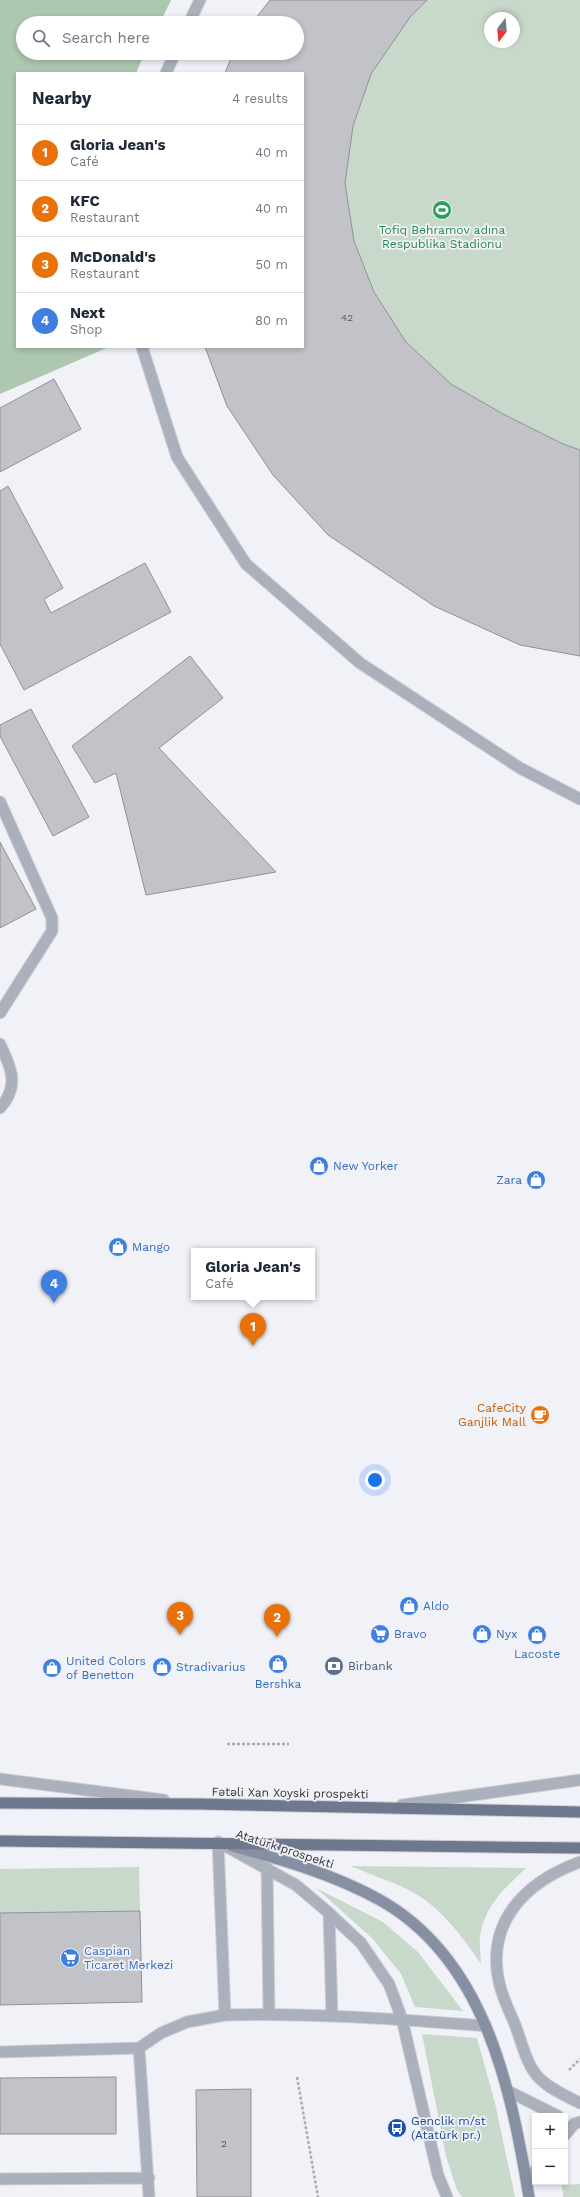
<!DOCTYPE html>
<html lang="en">
<head>
<meta charset="utf-8">
<style>
	body { margin:0; font-family:"Work Sans",sans-serif; background:#f6f6f7; color:#1f2937 }
	.controls { position:absolute; right:12px; bottom:12px; display:grid; overflow:hidden; border-radius:0px; box-shadow:0 2px 6px #0003 }
	.controls button { width:36px; height:36px; display:grid; place-items:center; padding:0; border:0; border-bottom:1px solid #e0e1e3; background:#fff; color:#1f2937; font:20px sans-serif }
	.compass { position:absolute; left:484px; top:12px; width:36px; height:36px; border-radius:50%; background:#fff; box-shadow:0 2px 6px #0003; rotate:196deg }
	.you { position:absolute; left:375px; top:1480px; width:14px; height:14px; margin:-10px; border:3px solid #fff; border-radius:50%; background:#1a73e8; box-shadow:0 0 0 6px #1a73e833 }
	.badge { display:grid; place-items:center; width:26px; height:26px; border-radius:50%; background:#b45309; color:#fff; font-size:13px; font-weight:700 }
	.pin { position:absolute; translate:-50% -33px; filter:drop-shadow(0 1px 2px #0008) }
	.pin::after { content:''; position:absolute; top:21px; width:14px; height:12px; background:inherit; clip-path:polygon(0 0,100% 0,50% 100%) }
	.popup { position:absolute; left:191px; top:1248px; width:124px; height:52px; box-sizing:border-box; display:grid; place-content:center; border-radius:0px; background:#fff; filter:drop-shadow(0 1px 3px #0005); font-size:13px; white-space:nowrap; color:#747a83 }
	.popup b { font-size:15px; color:#1f2937 }
	.popup::after { content:''; position:absolute; left:50%; top:100%; margin-left:-8px; border:8px solid transparent; border-top-color:#fff }
	.list { margin:0; padding:0; list-style:none }
	h2 { display:flex; justify-content:space-between; align-items:center; height:52px; margin:0; padding:0 16px; font-size:17px }
	h2 small { font-size:13px; font-weight:400; color:#747a83 }
	.list li { display:grid; grid-template-columns:26px 1fr auto; gap:12px; align-items:center; box-sizing:border-box; height:56px; padding:0 16px; border-top:1px solid #e0e1e3 }
	.list b { display:block; font-size:15px; white-space:nowrap }
	.list p { margin:0; font-size:13px; white-space:nowrap; color:#747a83 }
	.list em { font-size:13px; font-style:normal; color:#747a83 }
	.icon { flex:none; width:22px; height:22px; fill:none; stroke:currentColor; stroke-width:2; stroke-linecap:round; stroke-linejoin:round }
	.map { position:relative; flex:none; width:580px; height:2197px; overflow:hidden }
	.search { position:absolute; background:#fff; box-shadow:0 2px 6px #0003; left:16px; top:16px; width:288px; height:44px; display:flex; align-items:center; gap:10px; box-sizing:border-box; padding:0 14px; border-radius:22px; color:#747a83; font-size:15px }
	.panel { position:absolute; background:#fff; box-shadow:0 2px 6px #0003; left:16px; top:72px; width:288px; height:276px; border-radius:0px }
	.map>svg:first-child { display:block }
	.green { fill:#c8d9cb; fill-rule:evenodd }
	.forest { fill:#adc7b1 }
	.building { fill:#c2c3c9; stroke:#909297 }
	.lines { fill:none; stroke-linecap:round; stroke-linejoin:round }
	.service-casing { stroke:#cfd0d5; stroke-width:13 }
	.secondary-casing { stroke:#cfd0d5; stroke-width:13 }
	.primary-casing { stroke:#cfd0d5; stroke-width:13 }
	.path { stroke:#ababb0; stroke-width:2.5; stroke-dasharray:3 2; stroke-linecap:butt }
	.service { stroke:#aab0bc; stroke-width:11 }
	.secondary { stroke:#8790a2; stroke-width:11 }
	.primary { stroke:#6e798e; stroke-width:11 }
	.labels { text-anchor:middle; stroke-width:3.5; stroke-linejoin:round; paint-order:stroke }
	.number-label { font-size:10px; fill:#58585c }
	.leisure-label { font-size:12px; fill:#27864d; stroke:#f1f2f8 }
	.shop-label { font-size:12px; fill:#366cbe; stroke:#f1f2f8; text-anchor:start }
	.food-label { font-size:12px; fill:#c56008; stroke:#f1f2f8; text-anchor:end }
	.service-label { font-size:12px; fill:#4e5e75; stroke:#f1f2f8; text-anchor:start }
	.street-label { font-size:12px; fill:#353538; stroke:#f1f2f8 }
	.transit-label { font-size:12px; fill:#164399; stroke:#f1f2f8; text-anchor:start }
</style>
</head>
<body>
<div class="map">
<svg width="580" height="2197" viewBox="0 0 580 2197">
	<rect width="100%" height="100%" fill="#f1f2f8"/>
	<path class="green" d="M 270,0 L 580,0 L 580,656 L 520,645 L 434,606 L 328,535 L 273,475 L 227,406 L 205,347 L 303,347 L 303,73 L 297,53 L 297,23 L 252,23 ZM 490,18 L 514,18 L 514,42 L 490,42 Z
		M 350,1866 L 526,1868 C 505,1888 485,1905 480,1936 C 479,1945 481,1955 481,1964 C 462,1936 440,1906 409,1890 C 390,1881 369,1874 350,1866 Z
		M 139,1867 L 140,1911 L 0,1913 L 0,1869 Z
		M 316,1888 L 383,1922 L 418,1952 L 463,2011 L 415,2007 L 401,1974 L 373,1939 Z
		M 422,2034 L 477,2038 L 495,2103 L 515,2197 L 462,2197 L 457,2190 L 446,2156 Z
		M 580,2184 L 580,2197 L 563,2197 L 562,2185 Z"/>
	<path class="forest" d="M 0,0 L 171,0 L 160,23 L 23,23 L 23,53 L 145,53 L 136,73 L 17,73 L 17,347 L 109,347 L 0,394 Z"/>
	<path class="building" d="M 270,0 L 427,0 L 410,17 L 371,74 L 353,126 L 345,183 L 354,241 L 374,292 L 406,342 L 451,384 L 503,414 L 563,444 L 580,450 L 580,656 L 520,645 L 434,606 L 328,535 L 273,475 L 227,406 L 205,347 L 303,347 L 303,73 L 225,73 L 233,53 L 297,53 L 297,23 L 252,23 Z
		M 54,379 L 81,429 L 0,472 L 0,408 Z
		M 8,486 L 63,588 L 44,599 L 51,613 L 145,563 L 171,612 L 24,690 L 0,644 L 0,491 Z
		M 190,656 L 223,698 L 159,748 L 276,872 L 146,895 L 116,773 L 95,783 L 72,746 Z
		M 31,709 L 89,817 L 53,836 L 0,736 L 0,725 Z
		M 0,842 L 36,909 L 0,928 Z
		M 140,1911 L 142,2002 L 0,2005 L 0,1913 Z
		M 116,2077 L 116,2134 L 0,2134 L 0,2078 Z
		M 251,2089 L 251,2197 L 197,2197 L 196,2090 Z"/>
	<g class="lines">
		<g class="service-casing">
			<path id="service" d="M 189,23 L 200,0
				M 166,73 L 175,53
				M 142,347 L 177,457 L 246,564 L 360,663 L 520,768 L 580,799
				M 0,802 L 52,918 L 52,931 L 0,1013
				M 0,1044 C 11,1067 20,1086 0,1108
				M 0,1779 L 164,1800
				M 402,1805 L 580,1780
				M 580,1862 C 525,1882 484,1923 500,1986 C 503,1998 509,2011 514,2022 C 521,2039 526,2065 539,2078 C 550,2089 566,2096 580,2103
				M 267,1868 L 269,2014
				M 329,1913 L 332,2016
				M 225,2015 C 312,2013 399,2019 486,2026
				M 139,2048 L 149,2197
				M 0,2052 L 139,2048 L 161,2033 L 187,2022 L 225,2015 L 218,1842 L 296,1885 L 329,1913 L 361,1943 L 389,1984 L 402,2019 L 438,2175 L 447,2197
				M 508,2091 L 558,2116
				M 565,2135 L 574,2124 L 580,2122
				M 0,2179 L 149,2178
				M 527,2181 L 535,2171"/>
		</g>
		<g class="secondary-casing">
			<path id="secondary" d="M 232,1846 C 283,1860 333,1874 380,1900 C 485,1959 511,2088 529,2197"/>
		</g>
		<g class="primary-casing">
			<path id="primary" d="M 0,1803 L 199,1804 L 580,1812
				M 0,1841 L 580,1848"/>
		</g>
		<path class="path" d="M 227,1744 L 289,1744
			M 569,2070 L 580,2059
			M 297,2077 L 318,2197"/>
		<use href="#service" class="service"/>
		<use href="#secondary" class="secondary"/>
		<use href="#primary" class="primary"/>
	</g>
	<defs>
		<g id="stadium-disc" transform="scale(1)"><circle r="9.5" fill="#2e9e5b" stroke="#f1f2f8"/><path d="M0-5a6.5 5 0 1 0 0 10a6.5 5 0 1 0 0-10ZM-3.5-1.8h7v3.6h-7Z" fill="#fff"/></g>
		<g id="shop-disc" transform="scale(1)"><circle r="9.5" fill="#3f7fe0" stroke="#f1f2f8"/><path d="M-5-2.5h2.3a2.7 3.5 0 0 1 5.4 0H5L5.5 6h-11ZM-1.5-2.5h3a1.5 2.3 0 0 0-3 0Z" fill="#fff"/></g>
		<g id="cafe-disc" transform="scale(1)"><circle r="9.5" fill="#e8710a" stroke="#f1f2f8"/><path d="M-5.5-4.5H6V0H3Q3 3.5 0 3.5H-2.5Q-5.5 3.5-5.5 0ZM3-3.2v2h1.7v-2ZM-6 4.5H4V6H-6Z" fill="#fff"/></g>
		<g id="supermarket-disc" transform="scale(1)"><circle r="9.5" fill="#3f7fe0" stroke="#f1f2f8"/><path d="M-6-5.5h2.5l.6 2H6L4.5 2H-2.5L-4.4-4H-6ZM-1.5 3.2a1.3 1.3 0 1 0 .1 0ZM3 3.2a1.3 1.3 0 1 0 .1 0Z" fill="#fff"/></g>
		<g id="bank-disc" transform="scale(1)"><circle r="9.5" fill="#5c6f8a" stroke="#f1f2f8"/><path d="M-6-4H6V4H-6ZM0-2.3a2.3 2.3 0 1 0 0 4.6a2.3 2.3 0 1 0 0-4.6Z" fill="#fff"/></g>
		<g id="bus-disc" transform="scale(1)"><circle r="9.5" fill="#1a4fb4" stroke="#f1f2f8"/><path d="M-5-6H5V4H4V6H2V4H-2V6H-4V4H-5ZM-3.5-4V0h7V-4ZM-3.5 1.2v1.5H-2V1.2ZM2 1.2v1.5H3.5V1.2Z" fill="#fff"/></g>
	</defs>
	<g fill-rule="evenodd">
		<use href="#stadium-disc" x="442" y="210"/>
		<use href="#shop-disc" x="319" y="1166"/>
		<use href="#shop-disc" x="536" y="1180"/>
		<use href="#shop-disc" x="118" y="1247"/>
		<use href="#cafe-disc" x="540" y="1415"/>
		<use href="#shop-disc" x="409" y="1606"/>
		<use href="#supermarket-disc" x="380" y="1634"/>
		<use href="#shop-disc" x="482" y="1634"/>
		<use href="#shop-disc" x="537" y="1635"/>
		<use href="#shop-disc" x="278" y="1664"/>
		<use href="#bank-disc" x="334" y="1666"/>
		<use href="#shop-disc" x="162" y="1667"/>
		<use href="#shop-disc" x="52" y="1668"/>
		<use href="#supermarket-disc" x="70" y="1958"/>
		<use href="#bus-disc" x="397" y="2128"/>
	</g>
	<g class="labels">
		<g class="number-label">
			<text x="347" y="321">42</text>
			<text x="224" y="2147">2</text>
		</g>
		<g class="leisure-label">
			<text x="442" y="234">Tofiq Bəhramov adına<tspan x="442" dy="14">Respublika Stadionu</tspan></text>
		</g>
		<g class="shop-label">
			<text x="333" y="1170">New Yorker</text>
			<text x="522" y="1184" text-anchor="end">Zara</text>
			<text x="132" y="1251">Mango</text>
			<text x="423" y="1610">Aldo</text>
			<text x="394" y="1638">Bravo</text>
			<text x="496" y="1638">Nyx</text>
			<text x="537" y="1658" text-anchor="middle">Lacoste</text>
			<text x="66" y="1665">United Colors<tspan x="66" dy="14">of Benetton</tspan></text>
			<text x="176" y="1671">Stradivarius</text>
			<text x="278" y="1688" text-anchor="middle">Bershka</text>
			<text x="84" y="1955">Caspian<tspan x="84" dy="14">Ticarət Mərkəzi</tspan></text>
		</g>
		<g class="food-label">
			<text x="526" y="1412">CafeCity<tspan x="526" dy="14">Ganjlik Mall</tspan></text>
		</g>
		<g class="service-label">
			<text x="348" y="1670">Birbank</text>
		</g>
		<g class="street-label">
			<text transform="translate(290 1793) rotate(1)" y="4">Fətəli Xan Xoyski prospekti</text>
			<text transform="translate(285 1849) rotate(18)" y="4">Atatürk prospekti</text>
		</g>
		<g class="transit-label">
			<text x="411" y="2125">Gənclik m/st<tspan x="411" dy="14">(Atatürk pr.)</tspan></text>
		</g>
	</g>
</svg>
<div class="controls">
<button>+</button>
<button>−</button>
</div>
<svg class="compass" viewBox="-18 -18 36 36"><path d="M0-13l5 13h-10z" fill="#e53935"/><path d="M0 13l5-13h-10z" fill="#747a83"/></svg>
<div class="you"></div>
<div class="pin badge" style="left:253px;top:1346px;background:#e8710a">1</div>
<div class="popup"><b>Gloria Jean's</b>Café</div>
<div class="pin badge" style="left:277px;top:1637px;background:#e8710a">2</div>
<div class="pin badge" style="left:180px;top:1635px;background:#e8710a">3</div>
<div class="pin badge" style="left:54px;top:1303px;background:#3f7fe0">4</div>
<div class="search"><svg class="icon" aria-label="search" viewBox="0 0 24 24"><circle cx="10" cy="10" r="6"/><path d="M15 15l6 6"/></svg>Search here</div>
<section class="panel">
<h2>Nearby<small>4 results</small></h2>
<ul class="list">
<li><span class="badge" style="background:#e8710a">1</span><div><b>Gloria Jean's</b><p>Café</p></div><em>40 m</em></li>
<li><span class="badge" style="background:#e8710a">2</span><div><b>KFC</b><p>Restaurant</p></div><em>40 m</em></li>
<li><span class="badge" style="background:#e8710a">3</span><div><b>McDonald's</b><p>Restaurant</p></div><em>50 m</em></li>
<li><span class="badge" style="background:#3f7fe0">4</span><div><b>Next</b><p>Shop</p></div><em>80 m</em></li>
</ul>
</section>
</div>
</body>
</html>
